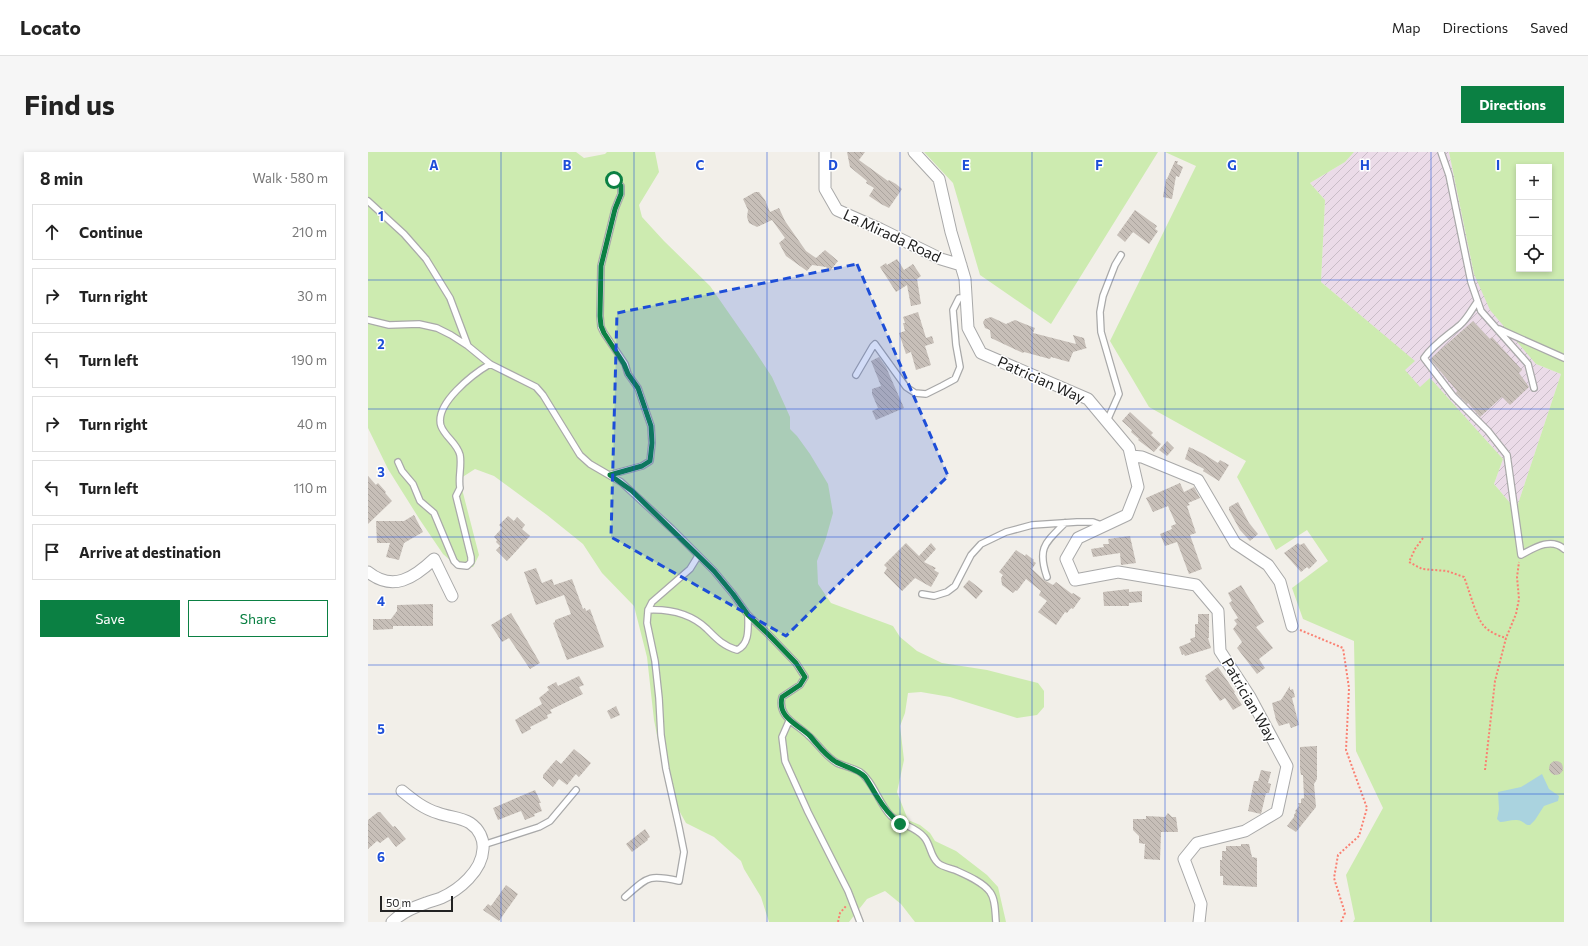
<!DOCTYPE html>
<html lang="en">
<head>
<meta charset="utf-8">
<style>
	body { margin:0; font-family:Commissioner,sans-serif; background:#f6f6f6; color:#222 }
	.controls { position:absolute; right:12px; top:12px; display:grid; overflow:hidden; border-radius:0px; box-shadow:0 2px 6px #0003 }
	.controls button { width:36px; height:36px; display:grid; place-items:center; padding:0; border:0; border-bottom:1px solid #e0e0e0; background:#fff; color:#222; font:20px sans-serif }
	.scale { position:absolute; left:12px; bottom:10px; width:73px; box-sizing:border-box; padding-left:4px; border:2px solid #222; border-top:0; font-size:11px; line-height:14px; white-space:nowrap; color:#222; -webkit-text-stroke:3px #fff; paint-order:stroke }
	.stop { position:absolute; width:12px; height:12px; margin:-9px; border:3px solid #0b8043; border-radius:50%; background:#fff }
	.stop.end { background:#0b8043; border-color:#fff; box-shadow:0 1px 4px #0008 }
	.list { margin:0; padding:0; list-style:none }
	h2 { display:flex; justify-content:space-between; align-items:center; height:52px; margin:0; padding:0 16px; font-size:17px }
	h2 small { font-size:13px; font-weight:400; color:#767676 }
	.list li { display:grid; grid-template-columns:26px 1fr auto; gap:12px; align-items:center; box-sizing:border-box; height:56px; margin:0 8px 8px; padding:0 8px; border:1px solid #e0e0e0; border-radius:0px }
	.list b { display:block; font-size:15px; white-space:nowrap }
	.list em { font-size:13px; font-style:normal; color:#767676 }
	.actions { display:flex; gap:8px; padding:12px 16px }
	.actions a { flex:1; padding:9px 0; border:1px solid #0b8043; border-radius:0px; text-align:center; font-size:14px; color:#0b8043 }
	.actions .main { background:#0b8043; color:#fff }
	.icon { flex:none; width:22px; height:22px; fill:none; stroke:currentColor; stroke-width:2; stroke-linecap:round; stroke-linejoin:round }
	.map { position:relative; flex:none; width:1196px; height:770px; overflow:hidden; border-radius:0px }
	header { display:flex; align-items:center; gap:24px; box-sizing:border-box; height:56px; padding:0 20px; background:#fff; border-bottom:1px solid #e0e0e0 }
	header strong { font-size:19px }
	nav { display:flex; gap:22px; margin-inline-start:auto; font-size:14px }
	.intro { display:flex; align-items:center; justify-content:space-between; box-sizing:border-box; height:96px; padding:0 24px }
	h1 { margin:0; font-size:28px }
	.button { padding:10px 18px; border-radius:0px; background:#0b8043; color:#fff; font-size:14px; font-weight:700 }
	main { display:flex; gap:24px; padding:0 24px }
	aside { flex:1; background:#fff; border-radius:0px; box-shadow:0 2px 6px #0003 }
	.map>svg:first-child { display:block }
	.industrial { fill:url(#industrial-furrows) }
	.grass { fill:#cdebb0; fill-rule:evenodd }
	.water { fill:#aad3df }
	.building { fill:url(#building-back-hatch) }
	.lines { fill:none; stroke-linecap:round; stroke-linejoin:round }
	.lane-casing { stroke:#a9a9a9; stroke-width:8 }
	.street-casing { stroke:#a9a9a9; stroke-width:13 }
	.path { stroke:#fa8072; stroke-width:2; stroke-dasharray:2 2; stroke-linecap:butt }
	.lane { stroke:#fff; stroke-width:5.5 }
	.street { stroke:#fff; stroke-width:11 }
	.route { stroke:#0b8043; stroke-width:5 }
	.marked { fill:#1d4ed8; fill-opacity:0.2; stroke:#1d4ed8; stroke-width:3; stroke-dasharray:8 5; stroke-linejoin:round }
	.grid { fill:none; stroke:#1d4ed8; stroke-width:1; stroke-opacity:0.55 }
	.labels { text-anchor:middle; stroke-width:3; stroke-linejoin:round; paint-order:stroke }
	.street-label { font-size:15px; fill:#222; stroke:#fff }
	.grid-label { font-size:13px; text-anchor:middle; font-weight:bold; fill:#1d4ed8; stroke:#fff; stroke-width:3; stroke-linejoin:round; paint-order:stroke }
</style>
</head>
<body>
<header>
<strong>Locato</strong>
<nav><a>Map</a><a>Directions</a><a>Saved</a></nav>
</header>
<div class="intro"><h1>Find us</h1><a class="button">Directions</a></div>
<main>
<aside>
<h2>8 min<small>Walk · 580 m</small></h2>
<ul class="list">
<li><svg class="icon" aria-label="ahead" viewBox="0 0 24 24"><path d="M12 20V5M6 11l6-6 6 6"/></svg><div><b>Continue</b></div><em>210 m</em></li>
<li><svg class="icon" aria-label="right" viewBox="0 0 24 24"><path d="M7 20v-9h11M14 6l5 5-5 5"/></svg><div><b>Turn right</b></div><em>30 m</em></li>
<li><svg class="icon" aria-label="left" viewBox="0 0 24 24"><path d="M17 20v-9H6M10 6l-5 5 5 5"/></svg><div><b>Turn left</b></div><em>190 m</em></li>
<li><svg class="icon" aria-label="right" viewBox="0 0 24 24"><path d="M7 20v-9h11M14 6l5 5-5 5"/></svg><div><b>Turn right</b></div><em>40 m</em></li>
<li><svg class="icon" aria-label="left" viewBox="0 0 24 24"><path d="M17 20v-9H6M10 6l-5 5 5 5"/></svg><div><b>Turn left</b></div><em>110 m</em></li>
<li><svg class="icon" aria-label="arrive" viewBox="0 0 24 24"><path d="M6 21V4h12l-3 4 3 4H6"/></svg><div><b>Arrive at destination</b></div></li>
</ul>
<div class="actions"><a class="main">Save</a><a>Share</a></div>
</aside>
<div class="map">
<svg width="1196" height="770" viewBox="0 0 1196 770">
	<defs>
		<pattern id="industrial-furrows" width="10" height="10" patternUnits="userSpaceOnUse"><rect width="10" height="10" fill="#ebdbe8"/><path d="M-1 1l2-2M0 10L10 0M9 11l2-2" fill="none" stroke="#c9bcc7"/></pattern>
		<pattern id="building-back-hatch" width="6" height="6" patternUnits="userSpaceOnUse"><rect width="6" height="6" fill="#c7bfb8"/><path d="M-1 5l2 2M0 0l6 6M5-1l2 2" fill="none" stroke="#aba49e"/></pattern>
	</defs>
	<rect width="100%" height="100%" fill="#f2efe9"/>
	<path class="industrial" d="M 986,0 L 1081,0 L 1106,122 L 1168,212 L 1193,222 L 1148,358 L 1126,332 L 1135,307 L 1062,227 L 1052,236 L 1036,218 L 1046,209 L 953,130 L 957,48 L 942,31 L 977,10 Z"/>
	<path class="grass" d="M 0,0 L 208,0 L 216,6 L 237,2 L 239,0 L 287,0 L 291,20 L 271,53 L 274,65 L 296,89 L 342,134 L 383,193 L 404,225 L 422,265 L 422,277 L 429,284 L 442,302 L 460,332 L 465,361 L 458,386 L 449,409 L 450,432 L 463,451 L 525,474 L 532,485 L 549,499 L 574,511 L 619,518 L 670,531 L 676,539 L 676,555 L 669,563 L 649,566 L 582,545 L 553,540 L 540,541 L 537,561 L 532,574 L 536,608 L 529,640 L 540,668 L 552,673 L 562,681 L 567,689 L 588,699 L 619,723 L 630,735 L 638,770 L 547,770 L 533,752 L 517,739 L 499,747 L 481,770 L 401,770 L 393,745 L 376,717 L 373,709 L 346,685 L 318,671 L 300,639 L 286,568 L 279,505 L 266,454 L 234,421 L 215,392 L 179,363 L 126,324 L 107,317 L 93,326 L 95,341 L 111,403 L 105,415 L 91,416 L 75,402 L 52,368 L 20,317 L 0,276 Z
		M 556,0 L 790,0 L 683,172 L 612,123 L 585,31 Z
		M 797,0 L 986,0 L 977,10 L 942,31 L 957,48 L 953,130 L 1047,209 L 1037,218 L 1052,235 L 1062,226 L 1135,307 L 1126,332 L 1148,358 L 1193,222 L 1168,212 L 1122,158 L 1106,122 L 1081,0 L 1196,0 L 1196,770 L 985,770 L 987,767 L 978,723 L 1015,656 L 988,599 L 986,489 L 935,467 L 924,436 L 960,409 L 939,378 L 908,398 L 869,325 L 878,309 L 781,255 L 742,189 L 828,14 ZM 1151,15 L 1181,15 L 1181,117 L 1151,117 Z"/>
	<path class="water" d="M 1174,622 L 1181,637 L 1191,644 L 1190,649 L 1176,654 L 1167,668 L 1162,673 C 1157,673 1157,671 1153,669 C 1147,666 1138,670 1132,670 L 1129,667 L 1131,657 L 1130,640 L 1153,635 Z"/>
	<path class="building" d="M 479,0 L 497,0 L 491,8 L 520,29 L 521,28 L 528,32 L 534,37 L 521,56 L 513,52 L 501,44 L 506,36 L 498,31 L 499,29 L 482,15 Z
		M 807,9 L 810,9 L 809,12 L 815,15 L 811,25 L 808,24 L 804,47 L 795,45 L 798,27 L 799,27 Z
		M 387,40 L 391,40 L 397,48 L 402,60 L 411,56 L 417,69 L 438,99 L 448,106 L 457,98 L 470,109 L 462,119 L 458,115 L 444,113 L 439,119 L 418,104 L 411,91 L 417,86 L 404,68 L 389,75 L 381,71 L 379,65 L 380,58 L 375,47 Z
		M 767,58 L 789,74 L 787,77 L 790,79 L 781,92 L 765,80 L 757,90 L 749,83 Z
		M 529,107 L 536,118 L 545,112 L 553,124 L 549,127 L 553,152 L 543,154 L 539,133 L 528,140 L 512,115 L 518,111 L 519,113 Z
		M 550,160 L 558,186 L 564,184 L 566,191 L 557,194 L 563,213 L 548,218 L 543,200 L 538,202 L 531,181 L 537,179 L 535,171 L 537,171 L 535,165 Z
		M 623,165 L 638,172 L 647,168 L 667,176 L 665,181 L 708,192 L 705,183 L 716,186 L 718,195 L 719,196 L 705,200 L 701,210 L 683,205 L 682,207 L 656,200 L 655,201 L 623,186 L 622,178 L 617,176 L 615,170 L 617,167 Z
		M 1105,169 L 1122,187 L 1124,185 L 1154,218 L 1151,221 L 1161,235 L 1142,253 L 1134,245 L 1112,265 L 1100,251 L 1099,252 L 1088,241 L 1089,239 L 1062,207 Z
		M 511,205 L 518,215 L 536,256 L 508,268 L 504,259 L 510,256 L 504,242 L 504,237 L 513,234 L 503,209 Z
		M 762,260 L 785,281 L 783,283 L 793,292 L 786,300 L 770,288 L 771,287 L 763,280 L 764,278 L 754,269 Z
		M 799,289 L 806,296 L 799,304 L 791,298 Z
		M 821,295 L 834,301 L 850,311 L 852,308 L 861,313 L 851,329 L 835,319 L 836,317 L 817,307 Z
		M 0,324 L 8,333 L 10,331 L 18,340 L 17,341 L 24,349 L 0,372 Z
		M 812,331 L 816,340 L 826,335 L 832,346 L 820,351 L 822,353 L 819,354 L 828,381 L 822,383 L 834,417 L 821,422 L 809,390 L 797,394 L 792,382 L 804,377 L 803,374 L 808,372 L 800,354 L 785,360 L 778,346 Z
		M 870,350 L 881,371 L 890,382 L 882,389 L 872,378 L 861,358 L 861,355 Z
		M 46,363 L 55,380 L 36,391 L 31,408 L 18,405 L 22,391 L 9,391 L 8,369 L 36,369 Z
		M 140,364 L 146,369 L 149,365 L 157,373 L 154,377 L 162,384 L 139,409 L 128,398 L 132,394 L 128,390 L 129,388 L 126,385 L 134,376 L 131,373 Z
		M 762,384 L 768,411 L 753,413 L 752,401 L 725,405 L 723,397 L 736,395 L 735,392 L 741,392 L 740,387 Z
		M 538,391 L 551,404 L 563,391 L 568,397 L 556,410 L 568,416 L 566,418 L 571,421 L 563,435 L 547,426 L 534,439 L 516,421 L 519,416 L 516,413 Z
		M 930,391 L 932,393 L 936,391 L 949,409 L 941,417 L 939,415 L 933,420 L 916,401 Z
		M 648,398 L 657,404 L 658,402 L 666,408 L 665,409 L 668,411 L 664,417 L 676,428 L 685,433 L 688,430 L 704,442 L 705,441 L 713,446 L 705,457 L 703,456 L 699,461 L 697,460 L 688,473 L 670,460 L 679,449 L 671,443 L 673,439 L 658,427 L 649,439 L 648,438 L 645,441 L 634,433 L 633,426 L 635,423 L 631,420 Z
		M 168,416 L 174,431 L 184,427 L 186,433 L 204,427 L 215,457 L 217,456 L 218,459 L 222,457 L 236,495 L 199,508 L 185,471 L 187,470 L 187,468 L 203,462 L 196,443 L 168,453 L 156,420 Z
		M 601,428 L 615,439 L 608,447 L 595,435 Z
		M 873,433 L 896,470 L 888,475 L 905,496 L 891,507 L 897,516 L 889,522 L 869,496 L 874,490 L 865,477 L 869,472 L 866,468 L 870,466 L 861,451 L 864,449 L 860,441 Z
		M 761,437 L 761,440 L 774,439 L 774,450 L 761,451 L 761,454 L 736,454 L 735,440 Z
		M 65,452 L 65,474 L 25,474 L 25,477 L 5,478 L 5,467 L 23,467 L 29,459 L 29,453 Z
		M 143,461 L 172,511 L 162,517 L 141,486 L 134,490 L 123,473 Z
		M 830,462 L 841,462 L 841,486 L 840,486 L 843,496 L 817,504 L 816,502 L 814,503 L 811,495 L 823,490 L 822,487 L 827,485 L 827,472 L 830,472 Z
		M 850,515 L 867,540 L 866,541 L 874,553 L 865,558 L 857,546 L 852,549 L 837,528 L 839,527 L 837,524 Z
		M 211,524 L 216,533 L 211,535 L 215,542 L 182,558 L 184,561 L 179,563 L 180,566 L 162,575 L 163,577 L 154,582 L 147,568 L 174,552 L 171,546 L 181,538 L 179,535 L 188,530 L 190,534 Z
		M 922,534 L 922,538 L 925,537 L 927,545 L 924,546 L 931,573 L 923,576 L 921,571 L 911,574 L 908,568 L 904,551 L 913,548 Z
		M 248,554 L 252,563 L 243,567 L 239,559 Z
		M 949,594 L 949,627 L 946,632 L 948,655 L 928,680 L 919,674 L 926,665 L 926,663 L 928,660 L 927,659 L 931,654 L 930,651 L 933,651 L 933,647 L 936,646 L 935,623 L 933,623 L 932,617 L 932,595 Z
		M 206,597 L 223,611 L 211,625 L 208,622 L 199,633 L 191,627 L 185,635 L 175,626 L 175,623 L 188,608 L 193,612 Z
		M1181 616a7 7 0 1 1 14 0a7 7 0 1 1-14 0Z
		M 893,618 L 903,620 L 900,631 L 903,632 L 901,641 L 898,641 L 893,662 L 880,659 L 886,629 L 890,629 Z
		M 167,638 L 173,651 L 171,651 L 174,659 L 166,662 L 167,664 L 157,668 L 153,659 L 130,668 L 125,656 Z
		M 10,660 L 12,660 L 25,675 L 27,674 L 38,687 L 28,695 L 20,685 L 12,691 L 9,689 L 0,697 L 0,668 Z
		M 800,661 L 804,665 L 808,665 L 810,680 L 793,680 L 792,708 L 776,707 L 777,692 L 771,691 L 771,684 L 765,678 L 765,667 L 778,667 L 778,664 L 797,665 Z
		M 277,677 L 282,685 L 279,687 L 280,688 L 264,700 L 258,692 Z
		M 873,692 L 881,692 L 884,705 L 889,706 L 889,735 L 855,733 L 855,724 L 852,724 L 852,708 L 854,708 L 854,699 L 858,699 L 858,694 L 873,694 Z
		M 138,733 L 150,742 L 131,769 L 115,758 L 120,752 L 123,754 Z"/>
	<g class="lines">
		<g class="lane-casing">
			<path id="lane" d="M 1073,0 L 1081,23 L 1103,130 L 1113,159 L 1160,212 L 1166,236
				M 0,49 L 36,82 L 58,107 L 82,146 L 100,194 L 122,212 L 168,235 L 175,243 L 212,303 L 222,312 L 253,330 L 304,377 L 346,419 L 365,442 L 380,463 L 400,482 L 428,511 L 437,525 L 432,533 L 414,545 C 409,565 429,572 441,584 C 451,593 457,604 469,611 C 476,614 485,616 492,620 C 505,629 511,652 523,664 C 533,673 548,675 556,685 C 563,693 562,704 570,711 C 574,715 582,716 587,718 C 598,723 615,730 622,740 C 628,748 627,761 628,770
				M 1109,150 C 1104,157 1099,167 1092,173 C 1079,184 1066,192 1056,206 L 1085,244 L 1120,279 L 1139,303 L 1153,403 C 1166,396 1183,385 1196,397
				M 0,168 L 21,173 L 51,172 L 69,176 L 83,183 L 100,194
				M 1131,177 L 1196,206
				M 488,223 L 505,194 L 507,192 L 538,235 L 547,241 L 558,242 L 574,234 L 587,227 L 592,215 L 588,193 L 585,158 L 591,146 L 598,146
				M 739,269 L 751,242 L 733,180 L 732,160 L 735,144 L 747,113 L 753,103
				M 30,310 L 34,319 L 45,332 L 52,349 L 66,361 L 86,409 L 90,413 L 99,414 L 103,410 L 103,405 L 88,344 L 92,336 C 90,325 94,314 92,303 C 89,291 77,285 73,274 C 66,252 105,222 122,212
				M 241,323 L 274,314 L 282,309 L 284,291 L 283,274 L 270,236 L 260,222 L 257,212 L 236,181 L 233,175 L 232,164 L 233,114 L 247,57 L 253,42 L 253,34 L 246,28
				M 679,425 C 669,396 677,391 697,371
				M 554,442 L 566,444 L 579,440 L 587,434 L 603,403 L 613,392 L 638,380 L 664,373 L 709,370 L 725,370 L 736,374
				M 280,458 C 301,457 323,462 339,477 C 348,486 355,494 369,498 C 382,492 380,476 380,463
				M 421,569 L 414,585 L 417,609 L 440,660 L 480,739 L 492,770
				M 115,693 L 171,675 L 182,669 L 208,638
				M 257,745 C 280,725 280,722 311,729 L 316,700 L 311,675 L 298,617 L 293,583 L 291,546 L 287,509 L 279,471 L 280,458 L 284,450 L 322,417 L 330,404"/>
		</g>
		<g class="street-casing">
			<path id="street" d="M 457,0 L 457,37 L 469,58 L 512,77 L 573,107 L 593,113
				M 546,0 L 571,27 L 583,80 L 597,127 L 600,176 L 613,201 L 720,247 L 761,296 L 770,335 L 759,363 L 710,386 L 698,407 L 707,428 L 750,420 L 828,433 L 850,459 L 852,499 L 882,545 L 919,614 L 909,660 L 877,679 L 829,691 L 816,707 L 833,752 L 831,770
				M 763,304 L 774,305 L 830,328 L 867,391 L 900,413 L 912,430 L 924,474
				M 0,420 C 25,440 46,426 66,407 L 84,444
				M 24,770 C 33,761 46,755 58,751 C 63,749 68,748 73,746 C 91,738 114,719 115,697 C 116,687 111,677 102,671 C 93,665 80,665 70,661 C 56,657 45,648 34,639"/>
		</g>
		<path class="path" d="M 1055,386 L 1047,397 L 1041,410 L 1054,417 L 1079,419 L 1096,425 C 1101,437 1108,466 1116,474 C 1121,480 1131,484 1138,486
			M 932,478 L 975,496 L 981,536 L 978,598 L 999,656 L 991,684 L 970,703 L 966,726 L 977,761 L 973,770
			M 1117,618 L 1127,529 L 1138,486 L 1148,462 L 1151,447 L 1149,425 L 1151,410
			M 470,770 L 472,761 L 478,754"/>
		<use href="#lane" class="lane"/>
		<use href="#street" class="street"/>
	</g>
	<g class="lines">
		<path class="route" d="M 246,28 L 253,34 L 253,42 L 247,57 L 233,114 L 232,164 L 233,174 L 236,181 L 256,212 L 260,222 L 270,236 L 283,274 L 284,291 L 282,309 L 274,314 L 242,323 L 264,339 L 346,419 L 365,442 L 380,463 L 400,482 L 428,511 L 437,525 L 432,533 L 414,545 C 409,566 430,572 442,584 C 450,593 457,603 468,610 C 477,615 490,617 497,625 C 502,632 506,640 510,646 C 516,656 523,664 532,672"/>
	</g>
	<path class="marked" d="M 489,112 L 580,324 L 418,484 L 243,385 L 249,161 Z"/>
	<path class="grid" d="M 133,0 L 133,770M 266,0 L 266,770M 399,0 L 399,770M 532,0 L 532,770M 664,0 L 664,770M 797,0 L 797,770M 930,0 L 930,770M 1063,0 L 1063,770M 0,128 L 1196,128M 0,257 L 1196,257M 0,385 L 1196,385M 0,513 L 1196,513M 0,642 L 1196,642"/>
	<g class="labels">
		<g class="street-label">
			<text transform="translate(524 84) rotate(25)" y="5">La Mirada Road</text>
			<text transform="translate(673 228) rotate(24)" y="5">Patrician Way</text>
			<text transform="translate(881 548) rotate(60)" y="5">Patrician Way</text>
		</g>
	</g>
	<g class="grid-label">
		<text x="66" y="18">A</text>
		<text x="199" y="18">B</text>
		<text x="332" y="18">C</text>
		<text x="465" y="18">D</text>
		<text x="598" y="18">E</text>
		<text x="731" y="18">F</text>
		<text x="864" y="18">G</text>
		<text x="997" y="18">H</text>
		<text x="1130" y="18">I</text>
		<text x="13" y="69">1</text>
		<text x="13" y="197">2</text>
		<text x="13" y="325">3</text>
		<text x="13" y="454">4</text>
		<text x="13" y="582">5</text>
		<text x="13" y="710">6</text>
	</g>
</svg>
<div class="controls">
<button>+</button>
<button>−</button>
<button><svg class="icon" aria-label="locate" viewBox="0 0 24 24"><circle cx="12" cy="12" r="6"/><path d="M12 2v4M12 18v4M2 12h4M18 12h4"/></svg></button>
</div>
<div class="scale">50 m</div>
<div class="stop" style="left:246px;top:28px"></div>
<div class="stop end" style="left:532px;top:672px"></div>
</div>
</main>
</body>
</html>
